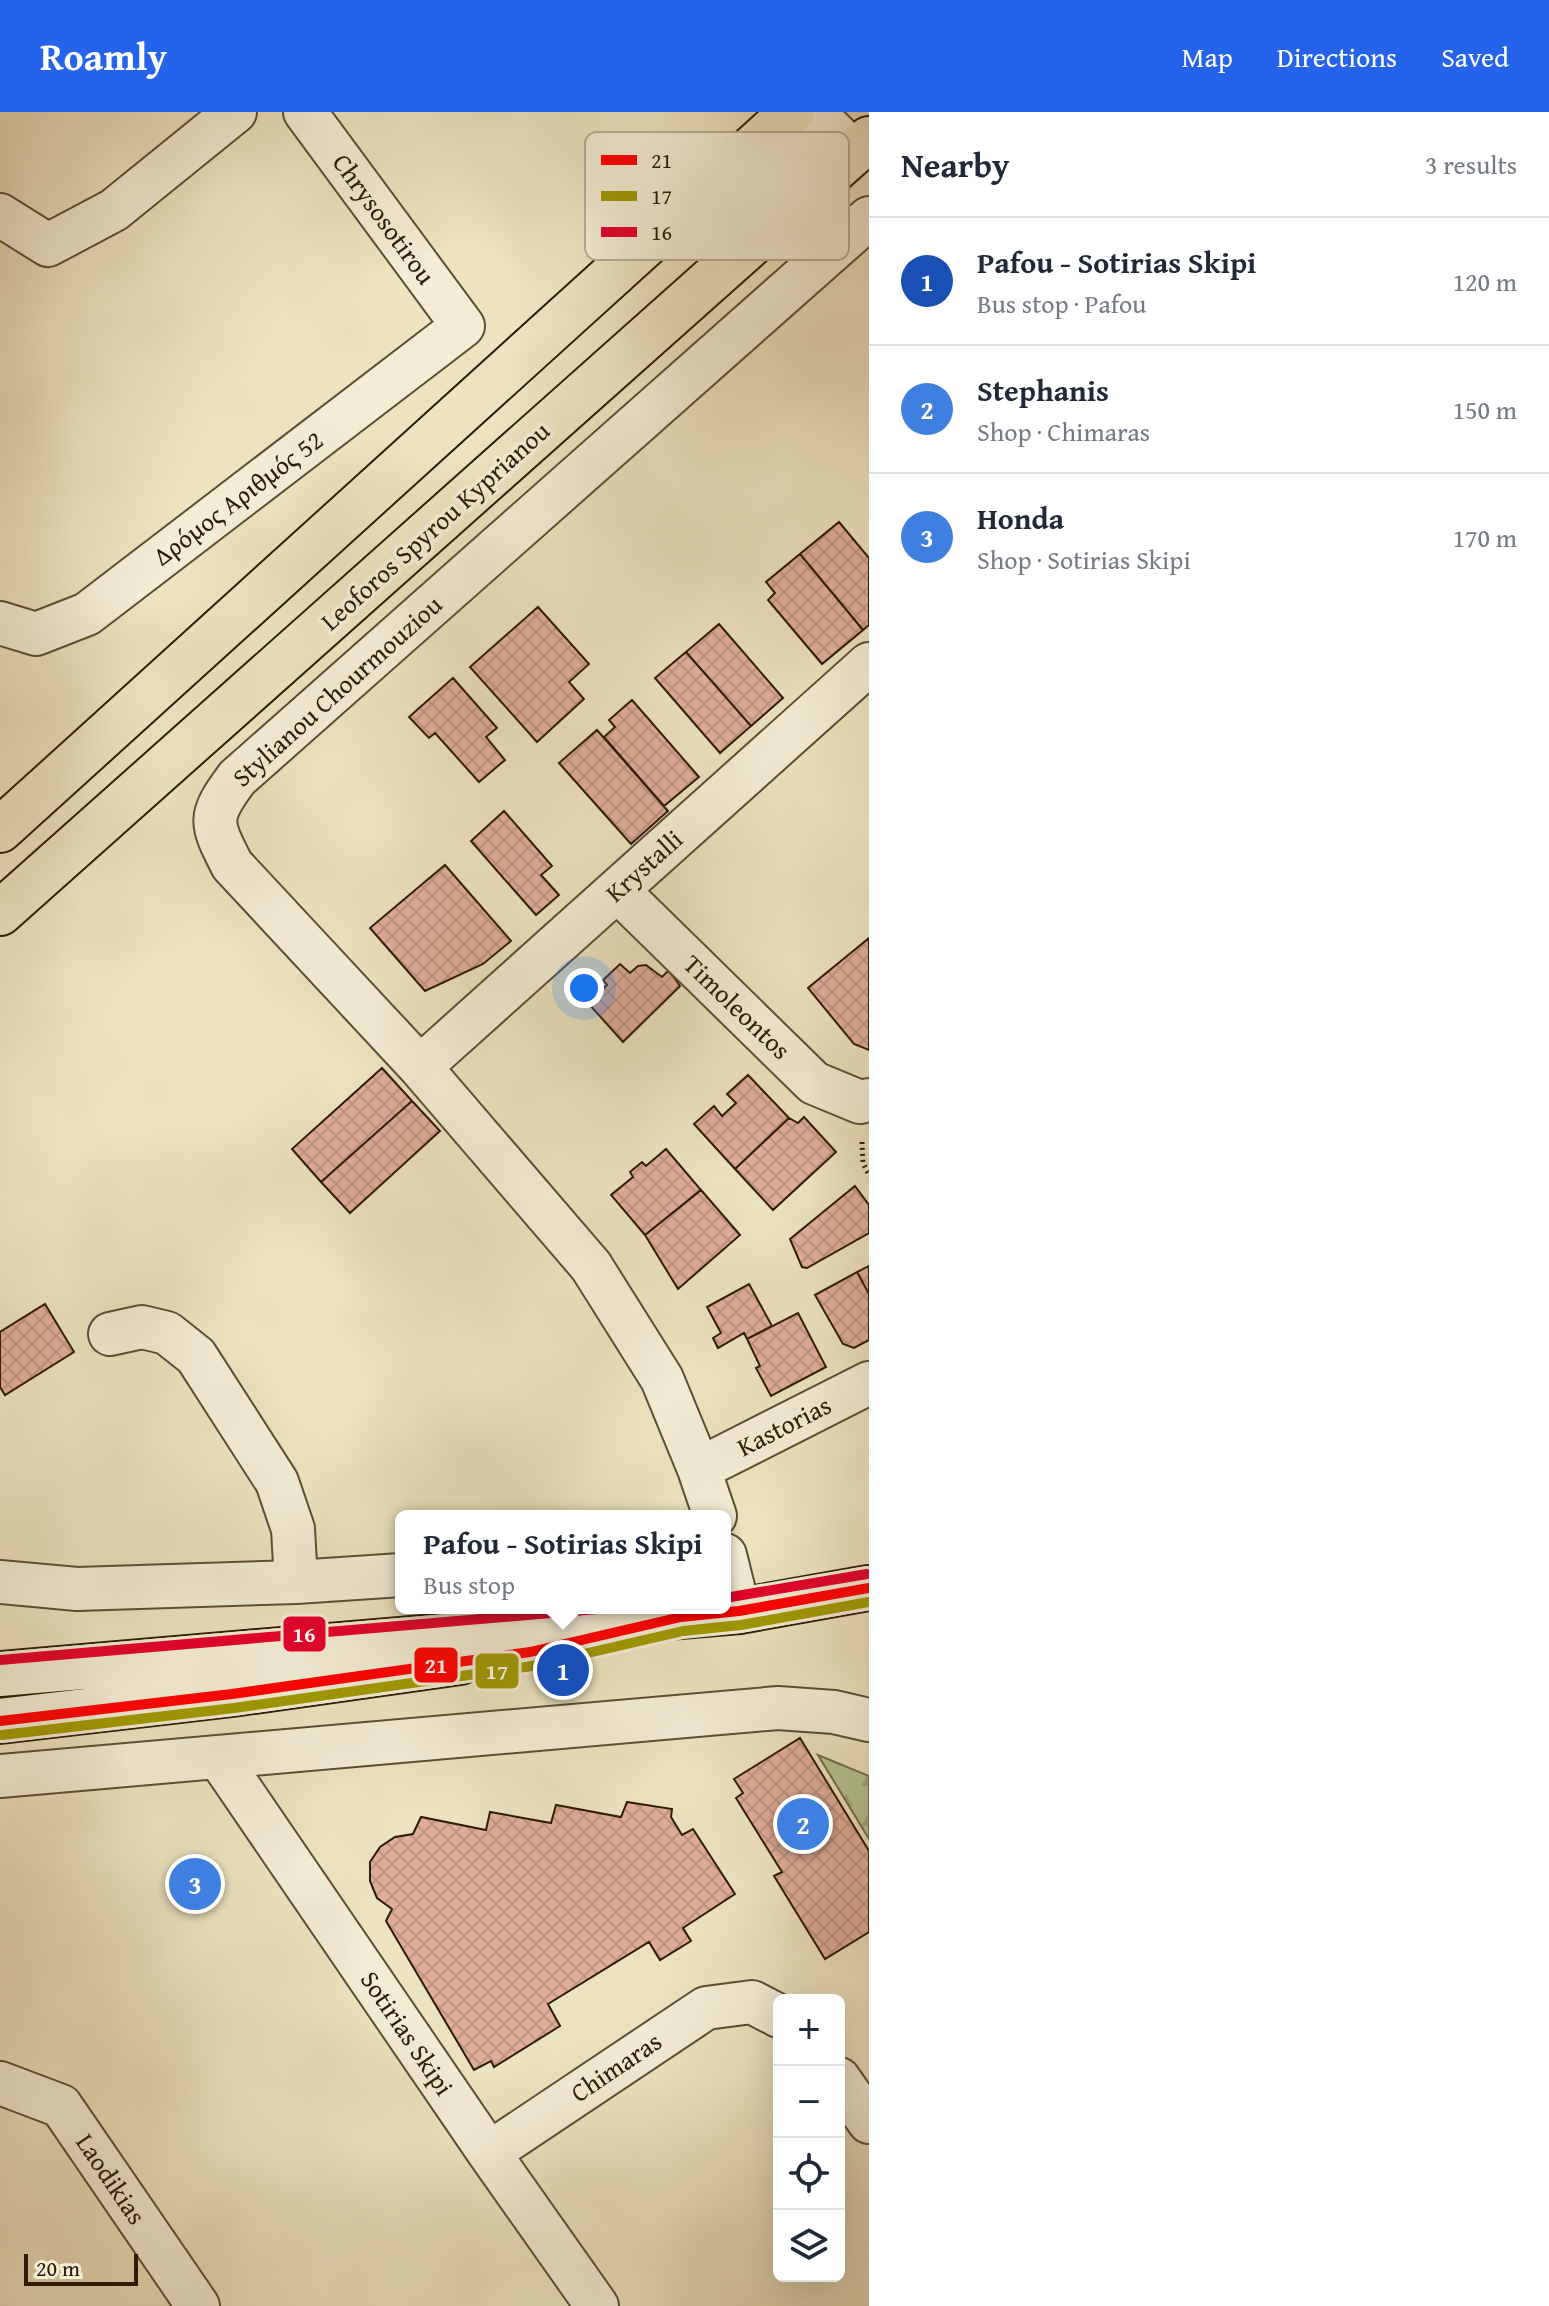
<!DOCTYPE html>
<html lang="en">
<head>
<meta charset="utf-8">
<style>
	body { margin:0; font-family:"Gentium Book Plus",serif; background:#f2f2f3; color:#1f2937 }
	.controls { position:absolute; right:24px; bottom:24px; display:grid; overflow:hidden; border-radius:12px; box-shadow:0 8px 32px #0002 }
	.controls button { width:72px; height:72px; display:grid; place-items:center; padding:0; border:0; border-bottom:2px solid #e0e1e3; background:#fff; color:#1f2937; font:40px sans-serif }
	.scale { position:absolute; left:24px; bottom:20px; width:114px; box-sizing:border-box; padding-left:8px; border:4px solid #2d1c05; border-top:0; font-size:22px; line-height:28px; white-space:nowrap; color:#2d1c05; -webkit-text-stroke:6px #f3edd6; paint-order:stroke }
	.you { position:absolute; left:584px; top:876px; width:28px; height:28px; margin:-20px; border:6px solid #fff; border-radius:50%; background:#1a73e8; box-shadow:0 0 0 12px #1a73e833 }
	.badge { display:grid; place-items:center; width:52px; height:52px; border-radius:50%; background:#2563eb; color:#fff; font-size:26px; font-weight:700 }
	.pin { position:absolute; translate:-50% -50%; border:4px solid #fff; box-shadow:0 2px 8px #0006 }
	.popup { position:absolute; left:395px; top:1398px; width:336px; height:104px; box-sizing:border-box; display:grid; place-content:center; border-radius:12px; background:#fff; filter:drop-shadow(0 2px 6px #0005); font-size:26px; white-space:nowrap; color:#747a83 }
	.popup b { font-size:30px; color:#1f2937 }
	.popup::after { content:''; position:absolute; left:50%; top:100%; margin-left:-16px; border:16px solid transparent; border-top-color:#fff }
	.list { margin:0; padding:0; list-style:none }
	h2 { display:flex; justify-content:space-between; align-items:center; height:104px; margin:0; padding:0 32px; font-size:34px }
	h2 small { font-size:26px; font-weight:400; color:#747a83 }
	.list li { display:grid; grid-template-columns:52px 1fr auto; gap:24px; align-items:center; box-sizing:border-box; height:128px; padding:0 32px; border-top:2px solid #e0e1e3 }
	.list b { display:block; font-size:30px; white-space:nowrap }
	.list p { margin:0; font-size:26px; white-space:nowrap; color:#747a83 }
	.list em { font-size:26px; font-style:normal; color:#747a83 }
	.icon { flex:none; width:44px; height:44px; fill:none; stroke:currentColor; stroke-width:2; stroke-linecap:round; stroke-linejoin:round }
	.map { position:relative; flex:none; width:869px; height:2194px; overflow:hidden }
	header { display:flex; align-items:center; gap:48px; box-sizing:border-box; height:112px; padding:0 40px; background:#2563eb; color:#fff }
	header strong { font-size:38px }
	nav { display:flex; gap:44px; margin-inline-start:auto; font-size:28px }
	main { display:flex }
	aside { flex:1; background:#fff }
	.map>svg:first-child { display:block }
	.forest { fill:url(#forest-firs); stroke:#72704c; stroke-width:2 }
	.building { fill:url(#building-cross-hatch); stroke:#2d1c05; stroke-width:2 }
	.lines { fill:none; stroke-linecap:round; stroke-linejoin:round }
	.minor-casing { stroke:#5d4e34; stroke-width:46 }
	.secondary-casing { stroke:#2d1c05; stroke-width:48 }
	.primary-casing { stroke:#2d1c05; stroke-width:48 }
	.path { stroke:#2d1c05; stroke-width:5; stroke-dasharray:2 4; stroke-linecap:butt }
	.minor { stroke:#f3edd6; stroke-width:42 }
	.secondary { stroke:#f3edd6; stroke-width:44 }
	.primary { stroke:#ece3c0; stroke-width:44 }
	.bus-1-casing { stroke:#f3edd6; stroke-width:16 }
	.bus-2-casing { stroke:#f3edd6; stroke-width:16 }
	.bus-3-casing { stroke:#f3edd6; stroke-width:16 }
	.bus-1 { stroke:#f00; stroke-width:10 }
	.bus-2 { stroke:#a09902; stroke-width:10 }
	.bus-3 { stroke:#e4002b; stroke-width:10 }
	.labels { text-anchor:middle; stroke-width:7; stroke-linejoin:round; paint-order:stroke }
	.street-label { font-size:26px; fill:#2d1c05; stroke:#f3edd6 }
	.key { fill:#f3edd6; stroke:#b8ae97; stroke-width:2 }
	.key-label { font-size:22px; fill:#2d1c05 }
	.line-badge { stroke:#f3edd6; stroke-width:3 }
	.badge-label { font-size:22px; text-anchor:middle; font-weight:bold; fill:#fff }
</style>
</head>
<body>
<header>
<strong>Roamly</strong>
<nav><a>Map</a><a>Directions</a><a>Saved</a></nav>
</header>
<main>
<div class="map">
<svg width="869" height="2194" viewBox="0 0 869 2194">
	<defs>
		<pattern id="forest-firs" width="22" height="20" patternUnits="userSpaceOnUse" patternTransform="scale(2)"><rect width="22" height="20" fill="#b6c493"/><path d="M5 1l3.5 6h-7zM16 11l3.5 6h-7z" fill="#9da87d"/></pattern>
		<pattern id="building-cross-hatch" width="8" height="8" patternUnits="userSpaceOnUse" patternTransform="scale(2)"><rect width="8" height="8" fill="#e0ad9a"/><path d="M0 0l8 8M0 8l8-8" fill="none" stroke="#c09483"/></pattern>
	</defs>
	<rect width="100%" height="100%" fill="#ece3c0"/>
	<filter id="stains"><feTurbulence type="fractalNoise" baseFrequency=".0025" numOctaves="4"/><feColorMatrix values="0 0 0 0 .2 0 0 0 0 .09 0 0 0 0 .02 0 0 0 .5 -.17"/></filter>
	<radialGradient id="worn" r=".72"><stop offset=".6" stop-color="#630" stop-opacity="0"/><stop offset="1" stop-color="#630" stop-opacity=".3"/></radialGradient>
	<path class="forest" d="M 818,1643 L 869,1664 L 869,1727 Z"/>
	<path class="building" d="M 839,410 L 869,446 L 869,513 L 863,518 L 800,442 Z
		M 800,442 L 863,518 L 822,552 L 768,488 L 775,481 L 766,470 Z
		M 538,495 L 589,552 L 569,570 L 584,587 L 537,630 L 470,555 Z
		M 719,512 L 783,586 L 751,614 L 686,540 Z
		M 686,540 L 751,614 L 720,641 L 655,566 Z
		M 453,566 L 497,616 L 486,625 L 505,648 L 479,670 L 435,621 L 429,626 L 409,605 Z
		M 632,588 L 699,665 L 664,694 L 604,625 L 615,615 L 609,608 Z
		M 597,618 L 668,699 L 631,732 L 559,651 Z
		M 504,699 L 552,754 L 541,763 L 559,783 L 536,803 L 471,729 Z
		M 445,753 L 511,829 L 483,852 L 425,879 L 370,816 Z
		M 869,826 L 869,938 L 854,932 L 808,876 Z
		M 620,852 L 630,861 L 638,854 L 646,853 L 662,865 L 669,858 L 680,874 L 623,930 L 588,891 L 607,873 L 603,868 Z
		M 382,956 L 412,989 L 321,1070 L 292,1037 Z
		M 748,963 L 789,1006 L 735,1057 L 694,1012 L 714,994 L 722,1004 L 736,991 L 727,982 Z
		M 412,989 L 440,1019 L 350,1101 L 321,1070 Z
		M 804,1005 L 836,1040 L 773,1098 L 735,1057 L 789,1006 L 798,1011 Z
		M 666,1037 L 701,1078 L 645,1123 L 611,1083 L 633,1065 L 630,1060 L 642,1050 L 646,1054 Z
		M 855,1074 L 869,1093 L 869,1121 L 807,1156 L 802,1155 L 790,1127 Z
		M 701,1078 L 740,1123 L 678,1177 L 645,1123 Z
		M 869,1154 L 869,1182 L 857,1160 Z
		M 857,1160 L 869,1182 L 869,1228 L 854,1236 L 843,1232 L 815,1183 Z
		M 749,1172 L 772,1214 L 747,1227 L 744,1221 L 718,1236 L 713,1226 L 721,1221 L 707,1195 Z
		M 45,1192 L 74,1240 L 5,1283 L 0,1275 L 0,1220 Z
		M 798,1201 L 826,1255 L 771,1284 L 756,1256 L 760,1254 L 747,1227 Z
		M 800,1626 L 869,1739 L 869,1820 L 825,1847 L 774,1764 L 782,1760 L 736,1686 L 743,1681 L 734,1667 Z
		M 627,1690 L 672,1697 L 671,1705 L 682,1723 L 693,1717 L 735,1782 L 683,1816 L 691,1829 L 660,1848 L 649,1830 L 548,1892 L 560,1914 L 494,1955 L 491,1949 L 474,1958 L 386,1809 L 392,1797 L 377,1786 L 370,1769 L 370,1750 L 380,1735 L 395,1725 L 413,1722 L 421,1705 L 486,1718 L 490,1700 L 551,1711 L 556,1693 L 621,1705 Z"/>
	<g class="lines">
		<g class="minor-casing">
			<path id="minor" d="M 813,0 L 854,40
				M 0,103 L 48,133 L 114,98 L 235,0
				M 0,511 L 36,522 L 87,502 L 463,214 L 305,0
				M 617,778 L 814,971 L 860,990 L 869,988
				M 420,955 L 869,552
				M 110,1222 L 142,1215 L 167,1221 L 196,1244 L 277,1370 L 293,1417 L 296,1470
				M 699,1357 L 869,1271
				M 715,1404 L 699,1357 L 662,1267 L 591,1154 L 420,955 L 232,753 C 210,710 208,705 237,666 L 869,106
				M 725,1443 L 739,1499
				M 0,1470 L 77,1477 L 296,1470 L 401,1463
				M 219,1646 L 489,2041 L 597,2194
				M 0,1664 L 778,1596 L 834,1600 L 869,1608
				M 839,1967 L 869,2010
				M 0,1971 L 61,1994 L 198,2194
				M 489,2041 L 706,1896 L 752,1890 L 779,1904"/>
		</g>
		<g class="secondary-casing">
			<path id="secondary" d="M 0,1562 L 739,1499 L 869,1476
				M 0,1609 L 232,1582 L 460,1550"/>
		</g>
		<g class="primary-casing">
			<path id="primary" d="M 0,718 L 792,0
				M 0,801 L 869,27"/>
		</g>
		<path class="path" d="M 862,1030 L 863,1051 L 869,1063"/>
		<use href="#minor" class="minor"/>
		<use href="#secondary" class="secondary"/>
		<use href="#primary" class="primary"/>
		<g class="bus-1-casing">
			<path id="bus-1" d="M 0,1609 L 232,1582 L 530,1540 L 681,1505 L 739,1499 L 869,1476"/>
		</g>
		<g class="bus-2-casing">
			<path id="bus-2" d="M 2,1623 L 234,1596 L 532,1554 L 683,1519 L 741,1513 L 869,1490"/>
		</g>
		<g class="bus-3-casing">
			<path id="bus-3" d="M 725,1486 L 867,1462
				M 0,1548 L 609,1496"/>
		</g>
		<use href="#bus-1" class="bus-1"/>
		<use href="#bus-2" class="bus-2"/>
		<use href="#bus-3" class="bus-3"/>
	</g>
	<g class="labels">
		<g class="street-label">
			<text transform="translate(384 107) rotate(54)" y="9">Chrysosotirou</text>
			<text transform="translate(238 386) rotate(-37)" y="9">Δρόμος Αριθμός 52</text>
			<text transform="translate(435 414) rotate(-42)" y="9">Leoforos Spyrou Kyprianou</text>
			<text transform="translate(337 579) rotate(-42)" y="9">Stylianou Chourmouziou</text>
			<text transform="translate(644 754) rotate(-42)" y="9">Krystalli</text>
			<text transform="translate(737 895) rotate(44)" y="9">Timoleontos</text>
			<text transform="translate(784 1314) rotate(-27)" y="9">Kastorias</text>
			<text transform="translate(407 1921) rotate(56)" y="9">Sotirias Skipi</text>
			<text transform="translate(616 1955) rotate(-34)" y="9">Chimaras</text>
			<text transform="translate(111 2067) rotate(56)" y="9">Laodikias</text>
		</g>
	</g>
	<rect x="585" y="20" width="264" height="128" rx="12" class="key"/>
	<rect x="601" y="43" width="36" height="10" fill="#f00"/>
	<rect x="601" y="79" width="36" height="10" fill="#a09902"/>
	<rect x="601" y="115" width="36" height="10" fill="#e4002b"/>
	<g class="key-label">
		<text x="651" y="56">21</text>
		<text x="651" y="92">17</text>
		<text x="651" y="128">16</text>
	</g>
	<g class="line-badge">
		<rect x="282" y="1503" width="45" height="38" rx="8" fill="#e4002b"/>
		<rect x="413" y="1534" width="46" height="38" rx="8" fill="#f00"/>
		<rect x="474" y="1540" width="46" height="38" rx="8" fill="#a09902"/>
	</g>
	<g class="badge-label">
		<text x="304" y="1530">16</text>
		<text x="436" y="1561">21</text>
		<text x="497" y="1567">17</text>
	</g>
	<rect width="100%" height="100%" filter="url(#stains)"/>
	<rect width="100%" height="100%" fill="url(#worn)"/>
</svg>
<div class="controls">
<button>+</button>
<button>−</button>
<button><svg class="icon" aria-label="locate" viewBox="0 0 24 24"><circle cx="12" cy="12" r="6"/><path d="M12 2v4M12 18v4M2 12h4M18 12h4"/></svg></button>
<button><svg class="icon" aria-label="layers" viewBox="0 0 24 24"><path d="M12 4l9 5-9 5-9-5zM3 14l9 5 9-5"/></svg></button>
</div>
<div class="scale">20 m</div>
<div class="you"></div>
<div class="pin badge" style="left:563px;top:1558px;background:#1a4fb4">1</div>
<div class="popup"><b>Pafou - Sotirias Skipi</b>Bus stop</div>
<div class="pin badge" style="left:803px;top:1712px;background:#3f7fe0">2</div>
<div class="pin badge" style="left:195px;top:1772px;background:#3f7fe0">3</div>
</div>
<aside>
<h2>Nearby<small>3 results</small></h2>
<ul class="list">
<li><span class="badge" style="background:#1a4fb4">1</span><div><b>Pafou - Sotirias Skipi</b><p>Bus stop · Pafou</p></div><em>120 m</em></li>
<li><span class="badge" style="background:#3f7fe0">2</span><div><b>Stephanis</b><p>Shop · Chimaras</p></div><em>150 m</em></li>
<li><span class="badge" style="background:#3f7fe0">3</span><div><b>Honda</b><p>Shop · Sotirias Skipi</p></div><em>170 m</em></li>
</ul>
</aside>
</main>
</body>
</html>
